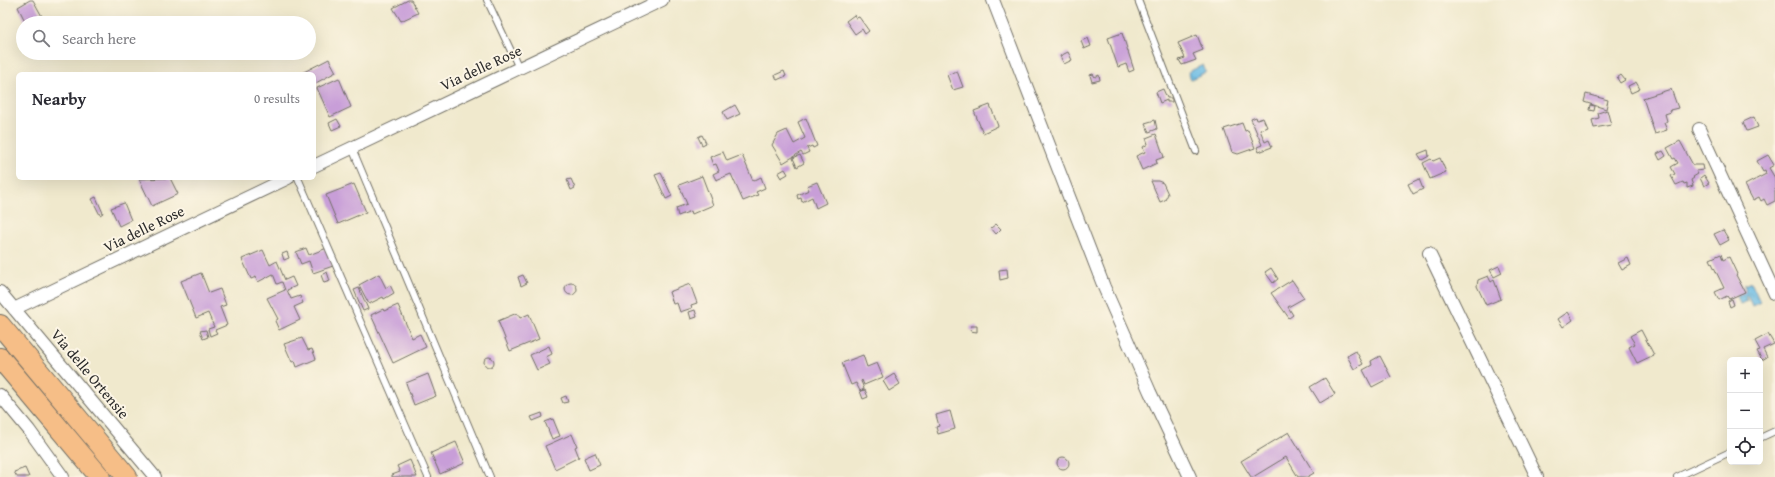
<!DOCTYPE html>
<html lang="en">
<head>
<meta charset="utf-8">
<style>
	body { margin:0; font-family:"Gentium Book Plus",serif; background:#f7f7f7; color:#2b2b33 }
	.controls { position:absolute; right:12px; bottom:12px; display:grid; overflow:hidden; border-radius:6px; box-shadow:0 4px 16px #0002 }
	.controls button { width:36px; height:36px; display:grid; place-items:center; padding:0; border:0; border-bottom:1px solid #e1e1e2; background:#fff; color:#2b2b33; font:20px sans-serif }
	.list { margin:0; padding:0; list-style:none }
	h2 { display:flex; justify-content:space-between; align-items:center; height:52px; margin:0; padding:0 16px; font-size:17px }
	h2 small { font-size:13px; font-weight:400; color:#7c7c81 }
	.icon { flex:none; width:22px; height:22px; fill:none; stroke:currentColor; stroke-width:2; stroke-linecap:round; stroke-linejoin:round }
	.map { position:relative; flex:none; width:1775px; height:477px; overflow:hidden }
	.search { position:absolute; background:#fff; box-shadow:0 4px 16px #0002; left:16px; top:16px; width:300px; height:44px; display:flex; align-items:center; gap:10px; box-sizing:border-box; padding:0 14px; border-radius:22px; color:#7c7c81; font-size:15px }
	.panel { position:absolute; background:#fff; box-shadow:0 4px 16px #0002; left:16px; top:72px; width:300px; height:108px; border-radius:6px }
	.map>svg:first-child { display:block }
	.water { fill:url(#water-waves); stroke:#4a7488 }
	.building { fill:#c89ed8 }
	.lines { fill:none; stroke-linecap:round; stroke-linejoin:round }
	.service-casing { stroke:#706e64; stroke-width:8 }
	.minor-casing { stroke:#706e64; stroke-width:14 }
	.trunk-casing { stroke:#706e64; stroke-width:22 }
	.service { stroke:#fff; stroke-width:6 }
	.minor { stroke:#fff; stroke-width:12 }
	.trunk { stroke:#f6be87; stroke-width:20 }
	.labels { text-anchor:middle; stroke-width:4; stroke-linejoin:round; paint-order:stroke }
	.street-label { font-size:15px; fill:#2b2b2b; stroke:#fcf5e5 }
</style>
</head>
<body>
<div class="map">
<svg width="1775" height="477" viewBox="0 0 1775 477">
	<defs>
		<pattern id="water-waves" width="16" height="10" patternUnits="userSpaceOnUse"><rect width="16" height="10" fill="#6abce5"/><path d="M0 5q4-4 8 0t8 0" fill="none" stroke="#5799ba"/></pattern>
	</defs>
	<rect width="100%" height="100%" fill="#fcf5e5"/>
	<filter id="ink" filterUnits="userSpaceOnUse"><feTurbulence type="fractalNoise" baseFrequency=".025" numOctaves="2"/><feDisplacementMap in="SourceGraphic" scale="8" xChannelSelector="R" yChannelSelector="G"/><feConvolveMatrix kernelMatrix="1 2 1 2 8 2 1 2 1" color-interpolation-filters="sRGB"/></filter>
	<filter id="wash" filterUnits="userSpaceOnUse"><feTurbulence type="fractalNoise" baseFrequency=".012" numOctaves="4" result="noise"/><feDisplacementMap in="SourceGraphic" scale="16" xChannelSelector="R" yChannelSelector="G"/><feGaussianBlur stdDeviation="0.9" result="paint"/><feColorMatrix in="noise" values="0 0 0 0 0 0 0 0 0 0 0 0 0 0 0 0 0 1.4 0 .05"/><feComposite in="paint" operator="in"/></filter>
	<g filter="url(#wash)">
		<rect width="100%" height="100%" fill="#f0e9cd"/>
		<path class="water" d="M 1203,65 L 1206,72 L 1191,79 L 1188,72 Z
			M 1751,282 L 1760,302 L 1752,306 L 1748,296 L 1746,297 L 1748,301 L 1740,304 L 1737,296 L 1746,291 L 1744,285 Z"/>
		<g id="blocks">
			<path class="building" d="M 30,0 L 33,0 L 44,20 L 39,23 L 33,23 L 32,21 L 26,23 L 18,7 Z
				M 408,0 L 411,0 L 418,13 L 401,21 L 393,8 Z
				M 854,15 L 856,18 L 859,17 L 869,31 L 865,34 L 862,29 L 855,34 L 846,21 Z
				M 1122,33 L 1134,70 L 1129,72 L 1126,64 L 1118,67 L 1108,38 Z
				M 1197,35 L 1203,50 L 1193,54 L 1196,60 L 1182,65 L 1179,60 L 1185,58 L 1178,43 Z
				M 1088,38 L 1091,46 L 1084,49 L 1081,41 Z
				M 1068,52 L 1072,60 L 1064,64 L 1060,56 Z
				M 329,59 L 336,72 L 314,84 L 314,74 L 300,74 Z
				M 784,71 L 786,76 L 777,80 L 775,75 Z
				M 957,71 L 963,87 L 953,90 L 947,75 Z
				M 1093,74 L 1095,77 L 1099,75 L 1100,80 L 1092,82 L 1090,75 Z
				M 1621,75 L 1625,80 L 1620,83 L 1617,78 Z
				M 339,78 L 351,107 L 330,117 L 317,88 Z
				M 1636,82 L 1640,89 L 1631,93 L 1628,86 Z
				M 1163,89 L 1167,98 L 1172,98 L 1172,102 L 1167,102 L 1167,100 L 1160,103 L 1156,92 Z
				M 1671,89 L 1678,108 L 1670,110 L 1671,112 L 1665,114 L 1667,121 L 1664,123 L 1667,130 L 1655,134 L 1643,98 Z
				M 1586,94 L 1608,100 L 1606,109 L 1584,102 Z
				M 735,105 L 740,114 L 727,120 L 723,112 Z
				M 990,105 L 998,126 L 983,133 L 974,111 Z
				M 1590,105 L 1595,106 L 1594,111 L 1589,110 Z
				M 1607,110 L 1611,125 L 1594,128 L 1592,120 L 1599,118 L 1598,113 Z
				M 1256,117 L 1257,120 L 1263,118 L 1267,127 L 1260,130 L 1265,142 L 1269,140 L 1272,147 L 1259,152 L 1257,147 L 1262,145 L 1251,119 Z
				M 1754,117 L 1758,127 L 1747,131 L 1743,122 Z
				M 806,118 L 817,146 L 813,148 L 812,146 L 807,148 L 809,152 L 803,155 L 801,152 L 783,163 L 772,145 L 778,134 L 787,130 L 794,144 L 805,138 L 798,122 Z
				M 337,119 L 341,126 L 332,130 L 329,123 Z
				M 1155,120 L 1157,129 L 1149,132 L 1145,123 Z
				M 1242,123 L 1245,131 L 1248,130 L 1255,148 L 1238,154 L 1232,152 L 1224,129 Z
				M 1156,134 L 1164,157 L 1156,160 L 1157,163 L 1142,170 L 1136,156 L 1145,152 L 1143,147 L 1148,144 L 1146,138 Z
				M 702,135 L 706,143 L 702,145 L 698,137 Z
				M 1680,141 L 1693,165 L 1702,165 L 1703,170 L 1696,171 L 1698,174 L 1693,177 L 1694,178 L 1691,180 L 1693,186 L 1687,188 L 1687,183 L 1684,184 L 1683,182 L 1676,185 L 1671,176 L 1675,174 L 1671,167 L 1678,163 L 1675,158 L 1673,159 L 1667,148 Z
				M 1428,150 L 1429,156 L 1422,160 L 1418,154 Z
				M 1663,151 L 1666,156 L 1660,160 L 1657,154 Z
				M 723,152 L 727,161 L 742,155 L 753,181 L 761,177 L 765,188 L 756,192 L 758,195 L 743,201 L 731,174 L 716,180 L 713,174 L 719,171 L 716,164 L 713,165 L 710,157 Z
				M 800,155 L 804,163 L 797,167 L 793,158 Z
				M 1768,155 L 1774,165 L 1769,168 L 1775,178 L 1775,201 L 1767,205 L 1764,199 L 1761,201 L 1759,197 L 1753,200 L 1745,185 L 1766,174 L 1765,171 L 1763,172 L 1757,161 Z
				M 1440,158 L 1446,172 L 1430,179 L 1423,163 L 1431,159 L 1433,161 Z
				M 785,169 L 788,174 L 781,178 L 778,173 Z
				M 661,173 L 672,196 L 666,199 L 655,175 Z
				M 1704,175 L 1709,183 L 1704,186 L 1700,178 Z
				M 702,176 L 713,205 L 692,214 L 691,211 L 678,216 L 676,208 L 687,204 L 679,185 Z
				M 170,178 L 178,194 L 152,206 L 139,179 Z
				M 571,179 L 575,188 L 571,190 L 567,180 Z
				M 1419,179 L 1423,189 L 1413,194 L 1408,184 Z
				M 1151,181 L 1158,181 L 1163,183 L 1168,194 L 1165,200 L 1160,202 Z
				M 817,182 L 826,203 L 816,208 L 812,197 L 802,202 L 801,198 L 798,199 L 797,195 L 809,190 L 807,186 Z
				M 354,184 L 366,212 L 338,224 L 326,195 Z
				M 96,197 L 103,213 L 100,215 L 92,199 Z
				M 124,203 L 131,220 L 119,226 L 111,208 Z
				M 996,224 L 1001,229 L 996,234 L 991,228 Z
				M 1723,230 L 1729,240 L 1720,245 L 1714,234 Z
				M 306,248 L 309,255 L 327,248 L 333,266 L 313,273 L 309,261 L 301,264 L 296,252 Z
				M 263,250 L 270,265 L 277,261 L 285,280 L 292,277 L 296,286 L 287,290 L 291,299 L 300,296 L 303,303 L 294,307 L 300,320 L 279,330 L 275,321 L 278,319 L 267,298 L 285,290 L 282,282 L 277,284 L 273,274 L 258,282 L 256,277 L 251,279 L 242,259 Z
				M 287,252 L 289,258 L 284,260 L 282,254 Z
				M 1721,254 L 1723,260 L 1729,257 L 1737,274 L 1736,275 L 1745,292 L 1729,299 L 1727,296 L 1719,300 L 1715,292 L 1724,288 L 1710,259 Z
				M 1628,258 L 1631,265 L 1622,270 L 1618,263 Z
				M 1499,266 L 1502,273 L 1494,277 L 1490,270 Z
				M 1271,268 L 1278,279 L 1273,283 L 1265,272 Z
				M 1007,269 L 1008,278 L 1000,280 L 999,270 Z
				M 327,272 L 330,281 L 324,283 L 321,275 Z
				M 201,273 L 209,293 L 220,289 L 226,305 L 220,307 L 227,325 L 215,330 L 217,333 L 210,336 L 208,329 L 214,327 L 208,313 L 196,318 L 181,281 Z
				M 379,274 L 386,288 L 390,285 L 394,293 L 384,299 L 383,297 L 369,304 L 359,285 Z
				M 523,275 L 527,283 L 521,286 L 518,277 Z
				M 1488,276 L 1491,282 L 1494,280 L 1501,299 L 1486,305 L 1477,286 L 1478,280 Z
				M 1292,280 L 1304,298 L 1288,307 L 1293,315 L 1289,318 L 1271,293 Z
				M565 289a6 6 0 1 1 12 0a6 6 0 1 1-12 0Z
				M 690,284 L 697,303 L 691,305 L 692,308 L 680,312 L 677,303 L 673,304 L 669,292 Z
				M 359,288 L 368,309 L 363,311 L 354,290 Z
				M 1732,299 L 1734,305 L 1730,307 L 1728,301 Z
				M 398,305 L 412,338 L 420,334 L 426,347 L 393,363 L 371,315 L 383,309 L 384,311 Z
				M 695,310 L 697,317 L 691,319 L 689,312 Z
				M 1568,312 L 1573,320 L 1563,327 L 1558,319 Z
				M 517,313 L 520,318 L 529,314 L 539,339 L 510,351 L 498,321 Z
				M 971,326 L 977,326 L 977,332 L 970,331 Z
				M 206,330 L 208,337 L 203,339 L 200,331 Z
				M 1641,330 L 1654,355 L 1637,363 L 1629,347 L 1635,344 L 1630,336 Z
				M 1768,334 L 1774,344 L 1763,349 L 1767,357 L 1762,360 L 1757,351 L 1760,350 L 1755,341 Z
				M 302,338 L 308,350 L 312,349 L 316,359 L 297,367 L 295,361 L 292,362 L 284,344 Z
				M 549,346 L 552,354 L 546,357 L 550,364 L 537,370 L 530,355 Z
				M 1356,351 L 1363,364 L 1354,369 L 1347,356 Z
				M 863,355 L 867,367 L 877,363 L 883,377 L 864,385 L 862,380 L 861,381 L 864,389 L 860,391 L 856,383 L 851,385 L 842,363 Z
				M 1380,356 L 1391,377 L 1372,387 L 1363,370 L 1372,365 L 1371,361 Z
				M484 362a5 5 0 1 1 10 0a5 5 0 1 1-10 0Z
				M 428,374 L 436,396 L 414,405 L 406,383 Z
				M 894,374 L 900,384 L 889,391 L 883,381 Z
				M 1325,378 L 1335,394 L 1320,403 L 1310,387 Z
				M 865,390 L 868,397 L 863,399 L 860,391 Z
				M 566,396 L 568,402 L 563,403 L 561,398 Z
				M 950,411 L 955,429 L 938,434 L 936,427 L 939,426 L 936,415 Z
				M 542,413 L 543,417 L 533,421 L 531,417 Z
				M 553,419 L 560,436 L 552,439 L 545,422 Z
				M 1289,432 L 1314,473 L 1307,477 L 1298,477 L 1286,457 L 1253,477 L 1251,477 L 1241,461 Z
				M 572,434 L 577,446 L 575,447 L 579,457 L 555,469 L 545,446 Z
				M 456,442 L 465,463 L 440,474 L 431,453 Z
				M 595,453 L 600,465 L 589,470 L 584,458 Z
				M1057 463a6 6 0 1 1 12 0a6 6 0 1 1-12 0Z
				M 410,460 L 417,477 L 392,477 L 392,475 L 400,472 L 397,466 Z
				M 25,468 L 29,477 L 17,477 L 14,472 Z"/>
		</g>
	</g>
	<g filter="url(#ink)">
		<use href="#blocks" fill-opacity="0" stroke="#706e64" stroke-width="1"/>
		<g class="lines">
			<g class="service-casing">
				<path id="service" d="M 487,0 L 519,68
					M 1138,0 L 1196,151
					M 352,148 L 490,477
					M 298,178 L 428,477
					M 1760,438 L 1775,431
					M 1677,477 L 1730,452"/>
			</g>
			<g class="minor-casing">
				<path id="minor" d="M 993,0 L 1104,287 L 1150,392 L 1190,477
					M 1699,129 L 1775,294
					M 314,166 L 662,0
					M 1429,253 L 1537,477
					M 0,292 L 155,477
					M 14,309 L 288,178
					M 0,395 L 29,430 L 63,477"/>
			</g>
			<g class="trunk-casing">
				<path id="trunk" d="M 0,325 L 127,477
					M 0,358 L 100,477"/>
			</g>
			<use href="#service" class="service"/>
			<use href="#minor" class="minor"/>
			<use href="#trunk" class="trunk"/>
		</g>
	</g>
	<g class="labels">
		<g class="street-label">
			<text transform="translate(481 68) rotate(-25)" y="5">Via delle Rose</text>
			<text transform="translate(144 229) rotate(-26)" y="5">Via delle Rose</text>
			<text transform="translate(90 374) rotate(50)" y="5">Via delle Ortensie</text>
		</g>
	</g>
</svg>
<div class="controls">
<button>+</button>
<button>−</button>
<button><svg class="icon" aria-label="locate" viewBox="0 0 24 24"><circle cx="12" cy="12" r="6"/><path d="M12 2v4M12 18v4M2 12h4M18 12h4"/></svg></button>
</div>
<div class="search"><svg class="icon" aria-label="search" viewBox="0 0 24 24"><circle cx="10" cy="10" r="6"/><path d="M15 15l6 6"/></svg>Search here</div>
<section class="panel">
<h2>Nearby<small>0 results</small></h2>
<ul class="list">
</ul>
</section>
</div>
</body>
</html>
